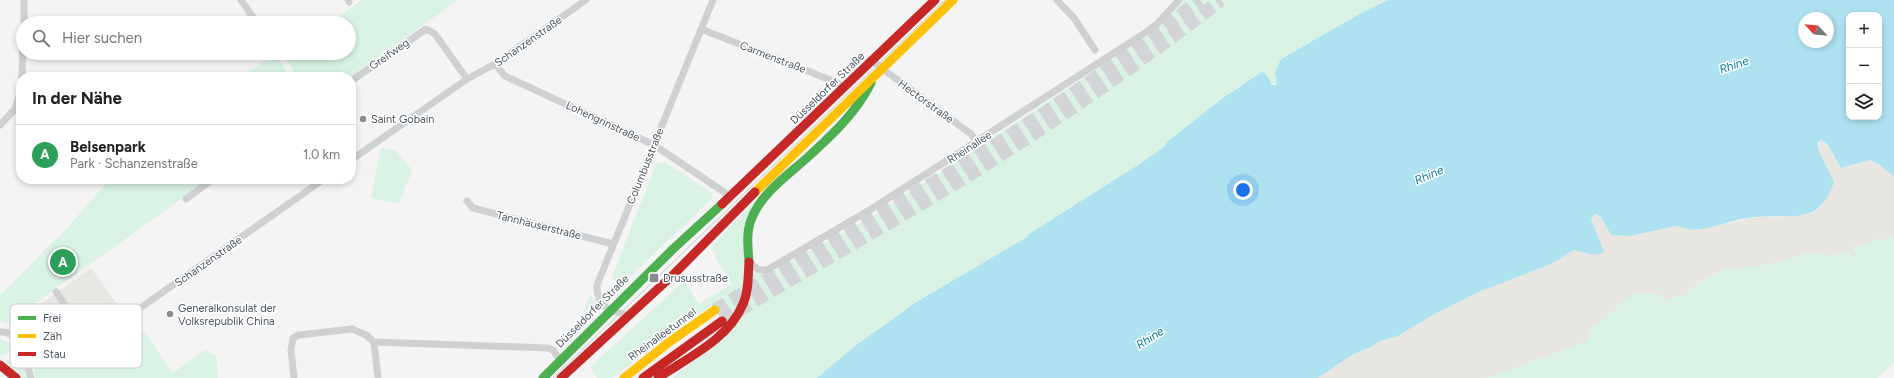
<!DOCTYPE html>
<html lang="de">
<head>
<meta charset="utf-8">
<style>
	body { margin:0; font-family:Figtree,sans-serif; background:#f6f6f6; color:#222 }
	.controls { position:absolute; right:12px; top:12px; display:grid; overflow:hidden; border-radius:8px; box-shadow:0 2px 6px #0003 }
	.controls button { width:36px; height:36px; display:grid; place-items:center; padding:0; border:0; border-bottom:1px solid #e0e0e0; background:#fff; color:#222; font:20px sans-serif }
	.compass { position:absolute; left:1798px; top:12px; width:36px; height:36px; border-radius:50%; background:#fff; box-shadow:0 2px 6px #0003; rotate:296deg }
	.you { position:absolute; left:1243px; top:190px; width:14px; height:14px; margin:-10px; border:3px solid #fff; border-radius:50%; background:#1a73e8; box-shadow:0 0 0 6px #1a73e833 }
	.badge { display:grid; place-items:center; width:26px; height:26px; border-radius:50%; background:#111827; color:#fff; font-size:13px; font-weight:700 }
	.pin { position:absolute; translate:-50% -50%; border:2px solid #fff; box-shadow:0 1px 4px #0006 }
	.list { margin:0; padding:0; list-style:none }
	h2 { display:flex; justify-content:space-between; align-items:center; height:52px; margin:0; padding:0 16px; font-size:17px }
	h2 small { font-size:13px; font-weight:400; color:#767676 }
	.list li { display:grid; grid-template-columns:26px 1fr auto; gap:12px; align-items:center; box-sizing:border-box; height:60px; padding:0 16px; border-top:1px solid #e0e0e0 }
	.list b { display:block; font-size:15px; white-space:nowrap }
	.list p { margin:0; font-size:13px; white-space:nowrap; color:#767676 }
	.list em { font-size:13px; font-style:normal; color:#767676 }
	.icon { flex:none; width:22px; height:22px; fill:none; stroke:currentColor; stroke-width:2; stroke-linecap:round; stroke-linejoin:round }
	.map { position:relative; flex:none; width:1894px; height:378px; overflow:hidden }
	.search { position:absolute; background:#fff; box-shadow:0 2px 6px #0003; left:16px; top:16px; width:340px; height:44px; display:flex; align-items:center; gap:10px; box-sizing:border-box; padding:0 14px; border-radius:22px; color:#767676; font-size:15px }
	.panel { position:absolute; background:#fff; box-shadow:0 2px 6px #0003; left:16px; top:72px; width:340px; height:112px; border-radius:16px }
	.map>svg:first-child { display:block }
	.commercial { fill:#e8e7e3 }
	.green { fill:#d9f2e3 }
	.sand { fill:#e7e6e1 }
	.water { fill:#aee2f0; fill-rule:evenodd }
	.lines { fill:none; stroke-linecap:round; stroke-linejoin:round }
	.highway-tunnel { stroke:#d2d4d7; stroke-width:13; stroke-dasharray:13 6; stroke-linecap:butt }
	.street { stroke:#ced0d2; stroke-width:7 }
	.fast { stroke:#4caf50; stroke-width:9 }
	.slow { stroke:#ffc107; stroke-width:9 }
	.jam { stroke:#c62828; stroke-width:9 }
	.tram { stroke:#c9cacc; stroke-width:1 }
	.poi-dot { fill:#868d94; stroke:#fff; stroke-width:1.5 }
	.labels { text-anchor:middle; stroke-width:3; stroke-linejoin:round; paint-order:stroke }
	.street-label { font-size:11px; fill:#4a5661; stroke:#fff }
	.poi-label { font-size:11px; fill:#4a5661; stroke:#fff; text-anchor:start }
	.water-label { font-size:12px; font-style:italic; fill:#0c7c9b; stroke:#fff }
	.key { fill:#fff; stroke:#c9ccd0; stroke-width:1 }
	.key-label { font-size:11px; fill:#4a5661 }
</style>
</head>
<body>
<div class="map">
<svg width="1894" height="378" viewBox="0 0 1894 378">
	<rect width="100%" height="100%" fill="#f4f4f4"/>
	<path class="commercial" d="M 91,268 L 126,316 L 100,332 L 27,352 L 15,329 L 21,318 Z"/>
	<path class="green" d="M 362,0 L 458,0 L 350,77 L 298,77 L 283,56 L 288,53 L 349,53 L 349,23 L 330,23 Z
		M 1184,0 L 1388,0 L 1361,13 L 1281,59 L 1275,72 L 1277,84 L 1241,85 L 1168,141 L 1164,147 L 1138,165 L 1029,234 L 1027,237 L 918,301 L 855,346 L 817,378 L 673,378 L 725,335 L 754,272 L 758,274 L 768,274 L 873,216 L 1154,32 Z
		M 275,54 L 291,77 L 241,77 Z
		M 383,148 L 396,151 L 412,170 L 399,204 L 371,198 L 380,150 Z
		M 665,162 L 712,193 L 713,198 L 623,283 L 620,283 L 613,279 L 613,275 L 656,164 Z
		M 110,179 L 209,179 L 8,323 L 0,321 L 0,295 L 67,228 Z
		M 760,196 L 752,211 L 747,288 L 728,324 L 714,304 L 680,327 L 612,378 L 597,378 L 590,367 L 684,281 L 699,304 L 732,284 L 716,259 L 715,252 L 711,247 Z
		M 1894,235 L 1894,363 L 1877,378 L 1487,378 L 1576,345 L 1580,345 L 1587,340 L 1591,329 L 1633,293 L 1685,295 L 1696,284 L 1727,268 L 1761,266 L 1811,252 L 1833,256 L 1844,251 L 1849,252 L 1852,258 L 1854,247 L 1879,239 L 1882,240 Z
		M 591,295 L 598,307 L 578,327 L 589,296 Z
		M 136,321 L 173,373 L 205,350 L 216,356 L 218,378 L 36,378 L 35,376 L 31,360 L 74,351 L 106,338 Z
		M 0,339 L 8,342 L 14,350 L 2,356 L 0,354 Z
		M 12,358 L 25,361 L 29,378 L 21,378 L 2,362 Z"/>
	<path class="sand" d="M 1820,140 L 1824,141 L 1841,168 L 1870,160 L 1880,165 L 1894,177 L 1894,235 L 1882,240 L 1879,239 L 1854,247 L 1853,249 L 1855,256 L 1852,258 L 1849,252 L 1844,251 L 1833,256 L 1811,252 L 1761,266 L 1727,268 L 1696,284 L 1685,295 L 1665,300 L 1658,294 L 1634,293 L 1591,329 L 1587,340 L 1580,345 L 1576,345 L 1487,378 L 1318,378 L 1352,355 L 1371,347 L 1380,341 L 1398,336 L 1431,316 L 1481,291 L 1551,264 L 1574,250 L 1595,255 L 1596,231 L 1591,219 L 1595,214 L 1600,216 L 1611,235 L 1630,236 L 1676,226 L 1693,230 L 1702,229 L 1757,217 L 1781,217 L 1812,213 L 1821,206 L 1831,190 L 1818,149 Z"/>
	<path class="water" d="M 1388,0 L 1894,0 L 1894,177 L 1880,165 L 1870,160 L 1841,168 L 1827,144 L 1822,140 L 1818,142 L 1818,149 L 1834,182 C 1818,227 1794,213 1756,217 C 1738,218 1720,226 1702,229 L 1693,230 L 1676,226 L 1630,236 L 1611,235 L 1600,216 L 1595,214 L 1591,219 L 1604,252 C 1596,258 1583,252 1574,250 L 1551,264 L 1481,291 L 1431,316 L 1398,336 L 1380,341 L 1371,347 L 1352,355 L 1318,378 L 817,378 L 855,346 L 918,301 L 1027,237 L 1029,234 L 1138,165 L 1164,147 L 1168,141 L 1223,98 L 1262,72 L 1266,74 L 1272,85 L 1277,85 L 1275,72 L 1281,59 L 1361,13 ZM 1849,15 L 1879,15 L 1879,117 L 1849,117 ZM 1804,18 L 1828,18 L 1828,42 L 1804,42 Z"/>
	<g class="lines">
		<path class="highway-tunnel" d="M 715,310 C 805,255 897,205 987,150 C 1061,104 1131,53 1200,0
			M 722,321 C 791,278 862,240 931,198 C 1032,138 1128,72 1221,0"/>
		<path class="street" d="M 241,0 L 257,23
			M 348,0 L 349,2
			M 1057,0 L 1074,18 L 1095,50
			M 24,23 L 24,0
			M 701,29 L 838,83 L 843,89
			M 278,53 L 279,53
			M 872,61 L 971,134 L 977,142
			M 495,64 L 505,76 L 654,145 L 724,192 L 729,198
			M 22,77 L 23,40
			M 351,81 L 426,29 L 435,34 L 467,79
			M 0,125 L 15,109 L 21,91
			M 351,160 L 467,79 L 495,64 L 586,0
			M 186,199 L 213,179
			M 467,201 L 473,208 L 613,244
			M 749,262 L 759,270 L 767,270 L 873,208 L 1142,35 L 1157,24 L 1179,0
			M 56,292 L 88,338
			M 631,315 C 612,313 596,307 597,285 L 713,0
			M 0,332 C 22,330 26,363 31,378
			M 374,342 L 378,378
			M 24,354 C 56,348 87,340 116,325 L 324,179
			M 294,378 L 291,350 L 293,338 L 299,335 L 352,329 L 366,335 L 374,342 L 548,348 L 553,350 L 560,360"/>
		<path class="fast" d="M 749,262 C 748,248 746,233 751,220 C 761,193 788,175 808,157 C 832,135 856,113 871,83
			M 543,378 L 673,249 L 722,204"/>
		<path class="slow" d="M 755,192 L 953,0
			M 624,378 L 668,343 L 715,310"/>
		<path class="jam" d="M 722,204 L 935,0
			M 0,365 L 16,378
			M 561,378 L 674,274 L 755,192
			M 643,378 L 722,321
			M 658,378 C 687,358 729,339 743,304 C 749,291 748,276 749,262"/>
		<path class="tram" d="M 553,378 L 945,0"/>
	</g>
	<g class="poi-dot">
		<circle cx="363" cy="119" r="4"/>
		<rect x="649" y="273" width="10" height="10" rx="2"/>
		<circle cx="170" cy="314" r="4"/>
	</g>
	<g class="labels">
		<g class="street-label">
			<text transform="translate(528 41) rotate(-35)" y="4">Schanzenstraße</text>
			<text transform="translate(389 54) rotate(-35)" y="4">Greifweg</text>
			<text transform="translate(773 57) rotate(21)" y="4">Carmenstraße</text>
			<text transform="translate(827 88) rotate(-44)" y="4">Düsseldorfer Straße</text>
			<text transform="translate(926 101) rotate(36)" y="4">Hectorstraße</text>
			<text transform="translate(603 121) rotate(25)" y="4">Lohengrinstraße</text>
			<text transform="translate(969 147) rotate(-33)" y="4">Rheinallee</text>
			<text transform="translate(645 166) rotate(-68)" y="4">Columbusstraße</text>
			<text transform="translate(539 225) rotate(14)" y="4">Tannhäuserstraße</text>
			<text transform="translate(208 261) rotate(-35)" y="4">Schanzenstraße</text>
			<text transform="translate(592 311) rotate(-45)" y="4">Düsseldorfer Straße</text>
			<text transform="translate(662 334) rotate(-36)" y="4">Rheinalleetunnel</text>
		</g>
		<g class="poi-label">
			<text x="371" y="123">Saint Gobain</text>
			<text x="663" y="282">Drususstraße</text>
			<text x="178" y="312">Generalkonsulat der<tspan x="178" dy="13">Volksrepublik China</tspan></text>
		</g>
		<g class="water-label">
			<text transform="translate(1734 65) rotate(-19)" y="4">Rhine</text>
			<text transform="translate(1429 175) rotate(-24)" y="4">Rhine</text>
			<text transform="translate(1150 338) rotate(-33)" y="4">Rhine</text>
		</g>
	</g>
	<rect x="10" y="304" width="132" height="64" rx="6" class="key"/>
	<rect x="18" y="316" width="18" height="4" fill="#4caf50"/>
	<rect x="18" y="334" width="18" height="4" fill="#ffc107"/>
	<rect x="18" y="352" width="18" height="4" fill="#c62828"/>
	<g class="key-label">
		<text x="43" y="322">Frei</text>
		<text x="43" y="340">Zäh</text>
		<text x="43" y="358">Stau</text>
	</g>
</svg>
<div class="controls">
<button>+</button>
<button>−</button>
<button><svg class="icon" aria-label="layers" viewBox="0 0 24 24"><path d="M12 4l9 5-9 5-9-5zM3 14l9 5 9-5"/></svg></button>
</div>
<svg class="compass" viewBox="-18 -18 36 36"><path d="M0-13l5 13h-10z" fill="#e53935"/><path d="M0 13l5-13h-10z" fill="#767676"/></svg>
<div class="you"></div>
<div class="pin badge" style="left:63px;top:262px;background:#2e9e5b">A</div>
<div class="search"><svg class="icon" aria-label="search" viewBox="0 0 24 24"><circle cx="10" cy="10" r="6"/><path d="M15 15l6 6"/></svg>Hier suchen</div>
<section class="panel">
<h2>In der Nähe<small></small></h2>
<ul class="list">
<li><span class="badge" style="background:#2e9e5b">A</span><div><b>Belsenpark</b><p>Park · Schanzenstraße</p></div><em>1.0 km</em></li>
</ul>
</section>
</div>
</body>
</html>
